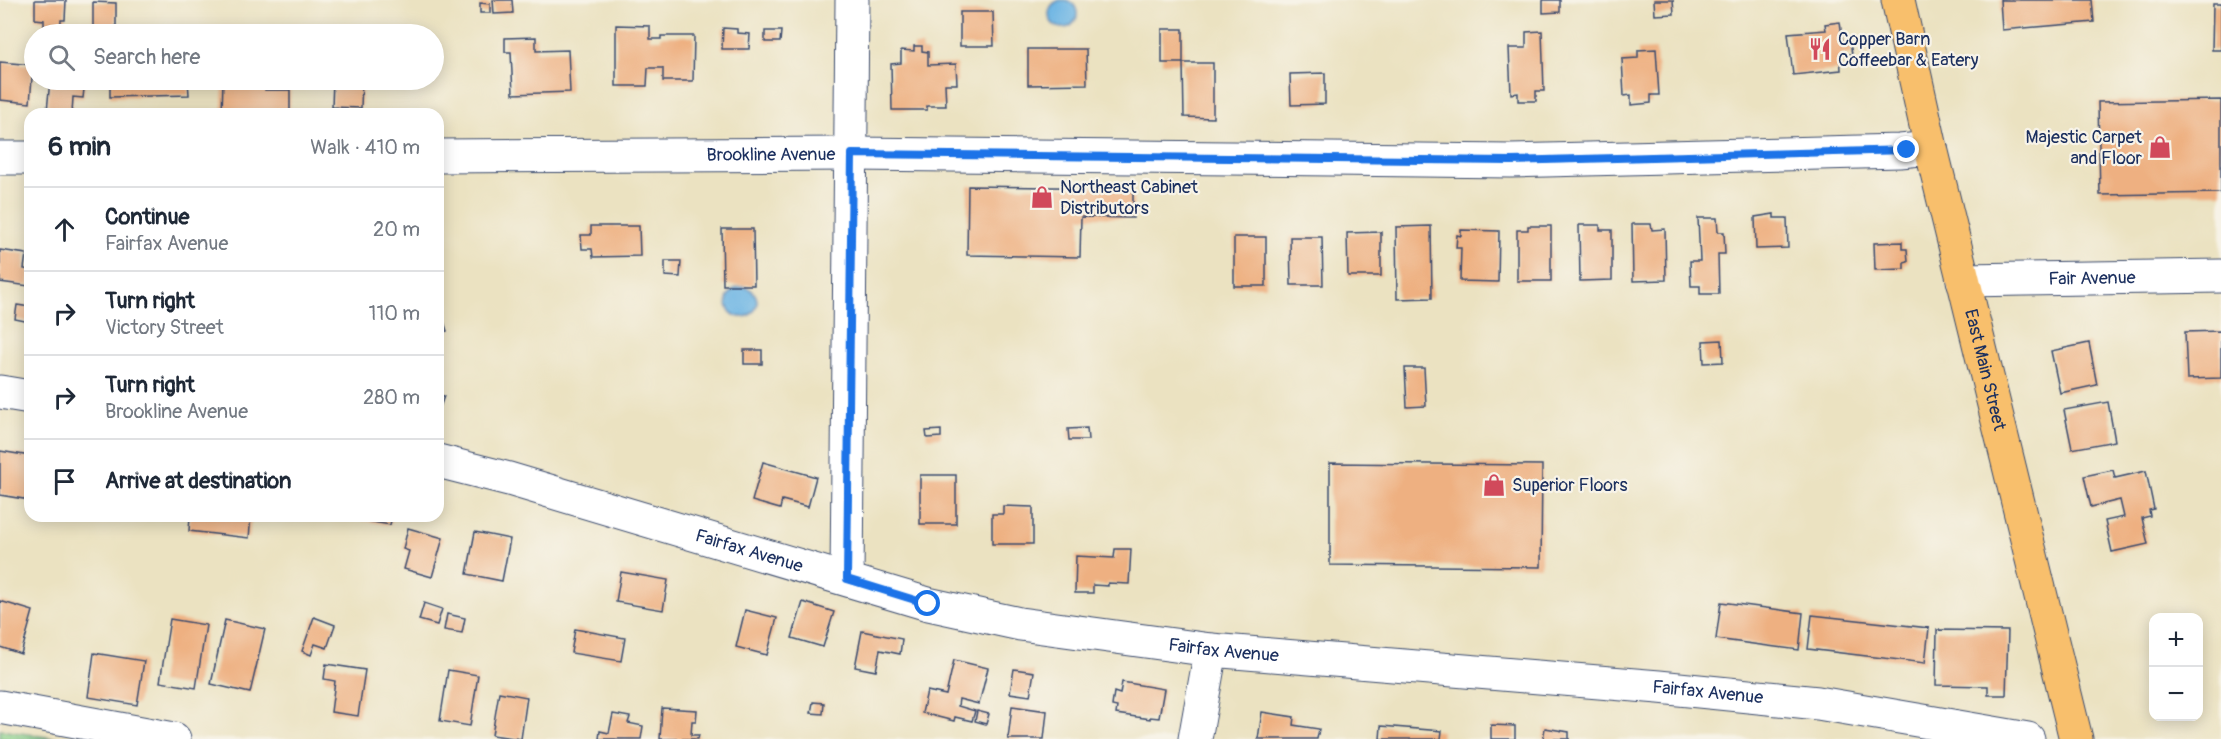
<!DOCTYPE html>
<html lang="en">
<head>
<meta charset="utf-8">
<style>
	body { margin:0; font-family:Pangolin,sans-serif; background:#f2f2f3; color:#1f2937 }
	.controls { position:absolute; right:18px; bottom:18px; display:grid; overflow:hidden; border-radius:12px; box-shadow:0 3px 15px #0003 }
	.controls button { width:54px; height:54px; display:grid; place-items:center; padding:0; border:0; border-bottom:2px solid #e0e1e3; background:#fff; color:#1f2937; font:30px sans-serif }
	.stop { position:absolute; width:18px; height:18px; margin:-14px; border:4px solid #1a73e8; border-radius:50%; background:#fff }
	.stop.end { background:#1a73e8; border-color:#fff; box-shadow:0 2px 6px #0008 }
	.list { margin:0; padding:0; list-style:none }
	h2 { display:flex; justify-content:space-between; align-items:center; height:78px; margin:0; padding:0 24px; font-size:26px }
	h2 small { font-size:20px; font-weight:400; color:#747a83 }
	.list li { display:grid; grid-template-columns:39px 1fr auto; gap:18px; align-items:center; box-sizing:border-box; height:84px; padding:0 24px; border-top:2px solid #e0e1e3 }
	.list b { display:block; font-size:22px; white-space:nowrap }
	.list p { margin:0; font-size:20px; white-space:nowrap; color:#747a83 }
	.list em { font-size:20px; font-style:normal; color:#747a83 }
	.icon { flex:none; width:33px; height:33px; fill:none; stroke:currentColor; stroke-width:2; stroke-linecap:round; stroke-linejoin:round }
	.map { position:relative; flex:none; width:2221px; height:739px; overflow:hidden }
	.search { position:absolute; background:#fff; box-shadow:0 3px 15px #0003; left:24px; top:24px; width:420px; height:66px; display:flex; align-items:center; gap:15px; box-sizing:border-box; padding:0 21px; border-radius:33px; color:#747a83; font-size:22px }
	.panel { position:absolute; background:#fff; box-shadow:0 3px 15px #0003; left:24px; top:108px; width:420px; height:414px; border-radius:18px }
	.map>svg:first-child { display:block }
	.green { fill:#91d58e; stroke:#568276; stroke-width:1.5 }
	.water { fill:#6db5e4; stroke:#4472a1; stroke-width:1.5 }
	.building { fill:#eeb081 }
	.lines { fill:none; stroke-linecap:round; stroke-linejoin:round }
	.minor-casing { stroke:#3a4a6d; stroke-width:35 }
	.major-casing { stroke:#3a4a6d; stroke-width:35 }
	.minor { stroke:#fff; stroke-width:33 }
	.major { stroke:#f8bf6c; stroke-width:33 }
	.route { stroke:#1a73e8; stroke-width:8 }
	.labels { text-anchor:middle; stroke-width:4.5; stroke-linejoin:round; paint-order:stroke }
	.poi-label { font-size:18px; fill:#1b2f5e; stroke:#f7f3e8; text-anchor:start }
	.street-label { font-size:18px; fill:#1b2f5e; stroke:#f7f3e8 }
</style>
</head>
<body>
<div class="map">
<svg width="2221" height="739" viewBox="0 0 2221 739">
	<rect width="100%" height="100%" fill="#f7f3e8"/>
	<filter id="ink" filterUnits="userSpaceOnUse"><feTurbulence type="fractalNoise" baseFrequency=".0167" numOctaves="2"/><feDisplacementMap in="SourceGraphic" scale="12" xChannelSelector="R" yChannelSelector="G"/><feConvolveMatrix kernelMatrix="1 2 1 2 8 2 1 2 1" color-interpolation-filters="sRGB"/></filter>
	<filter id="wash" filterUnits="userSpaceOnUse"><feTurbulence type="fractalNoise" baseFrequency=".008" numOctaves="4" result="noise"/><feDisplacementMap in="SourceGraphic" scale="24" xChannelSelector="R" yChannelSelector="G"/><feGaussianBlur stdDeviation="1.35" result="paint"/><feColorMatrix in="noise" values="0 0 0 0 0 0 0 0 0 0 0 0 0 0 0 0 0 1.4 0 .05"/><feComposite in="paint" operator="in"/></filter>
	<g filter="url(#wash)">
		<rect width="100%" height="100%" fill="#ebe2c1"/>
		<path class="green" d="M 0,730 L 60,739 L 0,739 Z"/>
		<path class="water" d="M1049 14a14 14 0 1 1 28 0a14 14 0 1 1-28 0Z
			M727 302a15 15 0 1 1 30 0a15 15 0 1 1-30 0Z"/>
		<g id="blocks">
			<path class="building" d="M 35,0 L 66,0 L 65,20 L 61,20 L 60,34 L 44,34 L 44,20 L 35,19 Z
				M 493,0 L 512,0 L 513,13 L 494,14 Z
				M 1543,0 L 1560,0 L 1560,12 L 1543,13 Z
				M 1654,0 L 1673,0 L 1674,14 L 1655,15 Z
				M 2000,0 L 2092,0 L 2094,22 L 2002,30 Z
				M 93,2 L 116,3 L 116,34 L 93,34 Z
				M 480,3 L 490,4 L 490,13 L 480,13 Z
				M 2213,4 L 2221,4 L 2221,50 L 2212,50 Z
				M 960,12 L 993,12 L 994,46 L 960,46 Z
				M 1840,22 L 1843,44 L 1850,43 L 1852,54 L 1840,55 L 1841,70 L 1793,75 L 1788,33 L 1826,30 L 1825,24 Z
				M 616,25 L 650,26 L 650,39 L 661,39 L 661,36 L 694,36 L 693,81 L 663,81 L 663,68 L 648,68 L 647,86 L 616,86 Z
				M 723,28 L 737,29 L 737,33 L 750,34 L 749,49 L 722,49 Z
				M 1162,29 L 1183,29 L 1183,63 L 1213,63 L 1213,118 L 1184,117 L 1183,63 L 1162,63 Z
				M 765,31 L 781,31 L 780,42 L 765,42 Z
				M 1542,31 L 1544,91 L 1536,91 L 1536,101 L 1518,101 L 1518,93 L 1511,94 L 1509,48 L 1526,48 L 1526,32 Z
				M 536,37 L 536,51 L 568,50 L 570,92 L 513,94 L 511,52 L 505,52 L 505,38 Z
				M 914,46 L 922,46 L 922,51 L 928,52 L 928,65 L 956,64 L 957,84 L 945,84 L 946,106 L 927,106 L 927,110 L 892,110 L 891,64 L 901,63 L 901,50 L 914,51 Z
				M 1028,49 L 1086,49 L 1087,84 L 1028,85 Z
				M 1656,49 L 1659,95 L 1651,95 L 1651,103 L 1631,105 L 1631,95 L 1624,96 L 1622,59 L 1638,58 L 1638,50 Z
				M 0,62 L 33,65 L 30,103 L 0,100 Z
				M 1325,73 L 1325,104 L 1291,105 L 1290,74 Z
				M 50,80 L 85,80 L 83,98 L 73,97 L 72,114 L 47,111 Z
				M 110,80 L 188,80 L 189,95 L 110,97 Z
				M 223,80 L 265,80 L 265,90 L 290,90 L 290,114 L 222,114 Z
				M 333,80 L 362,80 L 361,108 L 332,107 Z
				M 2221,100 L 2221,193 L 2100,195 L 2098,102 Z
				M 968,186 L 1133,188 L 1133,218 L 1081,217 L 1080,257 L 967,255 Z
				M 1774,214 L 1774,218 L 1787,218 L 1788,248 L 1756,249 L 1755,217 Z
				M 1698,218 L 1717,218 L 1718,232 L 1724,232 L 1725,254 L 1718,254 L 1719,294 L 1700,294 L 1700,286 L 1691,286 L 1690,261 L 1700,261 Z
				M 1632,224 L 1651,224 L 1652,230 L 1665,229 L 1666,280 L 1633,281 Z
				M 1579,225 L 1600,225 L 1600,230 L 1612,230 L 1612,280 L 1580,281 Z
				M 591,226 L 639,226 L 640,256 L 593,257 L 592,249 L 582,249 L 581,235 L 591,235 Z
				M 1431,226 L 1432,298 L 1397,299 L 1396,227 Z
				M 1528,226 L 1551,226 L 1551,281 L 1517,281 L 1517,230 L 1528,230 Z
				M 722,229 L 753,229 L 754,285 L 723,285 Z
				M 1461,230 L 1499,231 L 1498,282 L 1460,281 L 1461,248 L 1456,248 L 1457,235 L 1461,236 Z
				M 1381,232 L 1381,276 L 1348,276 L 1347,233 Z
				M 1234,237 L 1266,237 L 1266,286 L 1234,286 Z
				M 1290,237 L 1322,237 L 1323,285 L 1291,285 Z
				M 1902,242 L 1902,249 L 1907,249 L 1908,262 L 1904,263 L 1904,269 L 1875,270 L 1874,243 Z
				M 0,250 L 26,254 L 24,269 L 30,270 L 29,286 L 0,282 Z
				M 665,261 L 681,261 L 680,277 L 665,276 Z
				M 17,305 L 30,307 L 30,322 L 15,319 Z
				M 438,312 L 441,312 L 447,331 L 438,334 Z
				M 2221,331 L 2221,378 L 2187,379 L 2185,332 Z
				M 1722,340 L 1723,362 L 1704,363 L 1703,341 Z
				M 2089,343 L 2097,385 L 2060,393 L 2051,351 Z
				M 744,350 L 762,350 L 762,364 L 744,364 Z
				M 1405,368 L 1424,368 L 1426,406 L 1407,407 Z
				M 438,394 L 444,396 L 438,413 Z
				M 2108,402 L 2115,441 L 2072,449 L 2064,410 Z
				M 1087,428 L 1088,440 L 1069,440 L 1068,429 Z
				M 941,430 L 941,437 L 927,438 L 926,431 Z
				M 0,451 L 30,456 L 30,500 L 0,495 Z
				M 763,462 L 816,477 L 808,507 L 782,500 L 780,509 L 752,501 Z
				M 1330,463 L 1542,465 L 1541,567 L 1330,565 Z
				M 2113,470 L 2115,478 L 2146,471 L 2154,509 L 2149,510 L 2150,516 L 2142,518 L 2148,544 L 2112,552 L 2105,521 L 2124,517 L 2120,500 L 2091,507 L 2084,476 Z
				M 920,475 L 956,475 L 956,524 L 920,524 Z
				M 1003,506 L 1033,507 L 1033,544 L 992,544 L 992,514 L 1003,514 Z
				M 190,516 L 251,516 L 249,538 L 189,531 Z
				M 356,516 L 392,516 L 390,525 L 356,519 Z
				M 408,528 L 443,538 L 432,577 L 404,569 L 409,551 L 403,549 Z
				M 475,532 L 510,539 L 502,581 L 467,574 Z
				M 1115,549 L 1131,549 L 1129,584 L 1108,583 L 1108,586 L 1093,585 L 1093,593 L 1075,593 L 1076,556 L 1114,558 Z
				M 621,572 L 668,580 L 663,610 L 616,602 Z
				M 0,601 L 33,611 L 21,654 L 0,647 Z
				M 803,602 L 834,612 L 823,647 L 792,638 Z
				M 1721,602 L 1803,613 L 1799,650 L 1716,639 Z
				M 424,603 L 442,609 L 437,625 L 419,620 Z
				M 745,610 L 777,618 L 767,655 L 736,647 Z
				M 447,614 L 465,618 L 462,633 L 444,630 Z
				M 1812,615 L 1929,628 L 1925,663 L 1808,649 Z
				M 314,617 L 335,625 L 327,648 L 315,644 L 311,655 L 302,651 Z
				M 170,619 L 206,625 L 196,688 L 160,682 Z
				M 225,620 L 265,629 L 250,693 L 211,684 Z
				M 575,629 L 625,638 L 621,661 L 571,653 Z
				M 1937,630 L 2008,631 L 2006,695 L 1988,695 L 1988,686 L 1936,685 Z
				M 862,631 L 902,639 L 900,654 L 880,650 L 876,671 L 855,667 Z
				M 94,653 L 144,661 L 137,705 L 88,697 Z
				M 954,660 L 988,668 L 979,704 L 959,699 L 958,706 L 975,711 L 972,721 L 955,717 L 954,721 L 922,713 L 927,691 L 946,695 Z
				M 326,664 L 365,670 L 358,716 L 331,712 L 335,681 L 324,679 Z
				M 1014,669 L 1034,672 L 1030,696 L 1010,693 Z
				M 448,670 L 478,675 L 470,726 L 440,721 Z
				M 1122,682 L 1164,689 L 1159,718 L 1150,717 L 1150,719 L 1116,714 L 1117,707 L 1112,706 L 1114,692 L 1120,694 Z
				M 499,692 L 527,697 L 521,739 L 492,735 Z
				M 813,702 L 824,703 L 823,714 L 811,713 Z
				M 1012,706 L 1047,711 L 1044,739 L 1008,739 Z
				M 662,708 L 697,710 L 696,721 L 692,721 L 691,735 L 699,735 L 698,739 L 660,739 Z
				M 977,711 L 989,714 L 986,724 L 975,721 Z
				M 1262,712 L 1294,717 L 1293,725 L 1319,729 L 1317,739 L 1258,739 Z
				M 613,714 L 630,717 L 628,723 L 643,726 L 641,739 L 599,739 L 600,731 L 609,733 Z
				M 1491,725 L 1515,726 L 1515,739 L 1491,739 Z
				M 1381,726 L 1442,731 L 1441,739 L 1380,739 Z
				M 1545,728 L 1569,732 L 1569,739 L 1543,739 Z"/>
		</g>
	</g>
	<g filter="url(#ink)">
		<use href="#blocks" fill-opacity="0" stroke="#3a4a6d" stroke-width="1.5"/>
		<g class="lines">
			<g class="minor-casing">
				<g id="minor">
					<path id="s1" d="M 438,156 L 852,154 L 1511,161 L 1900,151 L 1931,148"/>
					<path d="M 0,158 L 30,158"/>
					<path id="s2" d="M 1963,280 L 2221,276"/>
					<path d="M 0,392 L 30,397"/>
					<path id="s3" d="M 438,461 L 509,479 L 928,604 L 1020,624 L 1211,650 L 1659,687 L 1818,703 L 2028,739"/>
					<path d="M 847,579 L 852,0"/>
					<path d="M 0,707 L 174,739"/>
					<path d="M 1195,739 L 1211,650"/>
				</g>
			</g>
			<g class="major-casing">
				<g id="major">
					<path id="s4" d="M 1898,0 L 1931,148 L 2076,739"/>
				</g>
			</g>
			<use href="#minor" class="minor"/>
			<use href="#major" class="major"/>
		</g>
	</g>
	<g class="lines" filter="url(#ink)">
		<path class="route" d="M 928,604 L 847,579 L 852,154 L 1511,161 L 1907,150"/>
	</g>
	<defs>
		<g id="restaurant-bare" transform="scale(1.8)"><path d="M-5-6h1v4h1v-4h1v4h1v-4h1v5L-1.5 .5V6h-2V.5L-5-1ZM5-6V6H3V1.5H1.5Q1.5-4 5-6Z" fill="#d1495b" stroke="#f7f3e8" stroke-width="2.5" paint-order="stroke"/></g>
		<g id="shop-bare" transform="scale(1.8)"><path d="M-5-2.5h2.3a2.7 3.5 0 0 1 5.4 0H5L5.5 6h-11ZM-1.5-2.5h3a1.5 2.3 0 0 0-3 0Z" fill="#d1495b" stroke="#f7f3e8" stroke-width="2.5" paint-order="stroke"/></g>
	</defs>
	<g fill-rule="evenodd">
		<use href="#restaurant-bare" x="1820" y="49"/>
		<use href="#shop-bare" x="2160" y="147"/>
		<use href="#shop-bare" x="1042" y="197"/>
		<use href="#shop-bare" x="1494" y="485"/>
	</g>
	<g class="labels">
		<g class="poi-label">
			<text x="1838" y="45">Copper Barn<tspan x="1838" dy="21">Coffeebar &amp; Eatery</tspan></text>
			<text x="2142" y="143" text-anchor="end">Majestic Carpet<tspan x="2142" dy="21">and Floor</tspan></text>
			<text x="1060" y="193">Northeast Cabinet<tspan x="1060" dy="21">Distributors</tspan></text>
			<text x="1512" y="491">Superior Floors</text>
		</g>
		<g class="street-label">
			<text dy="6" stroke="none"><textPath href="#s1" startOffset="333">Brookline Avenue</textPath></text>
			<text dy="6" stroke="none"><textPath href="#s2" startOffset="129">Fair Avenue</textPath></text>
			<text dy="6" stroke="none"><textPath href="#s4" startOffset="380">East Main Street</textPath></text>
			<text dy="6" stroke="none"><textPath href="#s3" startOffset="324">Fairfax Avenue</textPath></text>
			<text dy="6" stroke="none"><textPath href="#s3" startOffset="810">Fairfax Avenue</textPath></text>
			<text dy="6" stroke="none"><textPath href="#s3" startOffset="1296">Fairfax Avenue</textPath></text>
		</g>
	</g>
</svg>
<div class="controls">
<button>+</button>
<button>−</button>
</div>
<div class="stop" style="left:928px;top:604px"></div>
<div class="stop end" style="left:1907px;top:150px"></div>
<div class="search"><svg class="icon" aria-label="search" viewBox="0 0 24 24"><circle cx="10" cy="10" r="6"/><path d="M15 15l6 6"/></svg>Search here</div>
<section class="panel">
<h2>6 min<small>Walk · 410 m</small></h2>
<ul class="list">
<li><svg class="icon" aria-label="ahead" viewBox="0 0 24 24"><path d="M12 20V5M6 11l6-6 6 6"/></svg><div><b>Continue</b><p>Fairfax Avenue</p></div><em>20 m</em></li>
<li><svg class="icon" aria-label="right" viewBox="0 0 24 24"><path d="M7 20v-9h11M14 6l5 5-5 5"/></svg><div><b>Turn right</b><p>Victory Street</p></div><em>110 m</em></li>
<li><svg class="icon" aria-label="right" viewBox="0 0 24 24"><path d="M7 20v-9h11M14 6l5 5-5 5"/></svg><div><b>Turn right</b><p>Brookline Avenue</p></div><em>280 m</em></li>
<li><svg class="icon" aria-label="arrive" viewBox="0 0 24 24"><path d="M6 21V4h12l-3 4 3 4H6"/></svg><div><b>Arrive at destination</b></div></li>
</ul>
</section>
</div>
</body>
</html>
